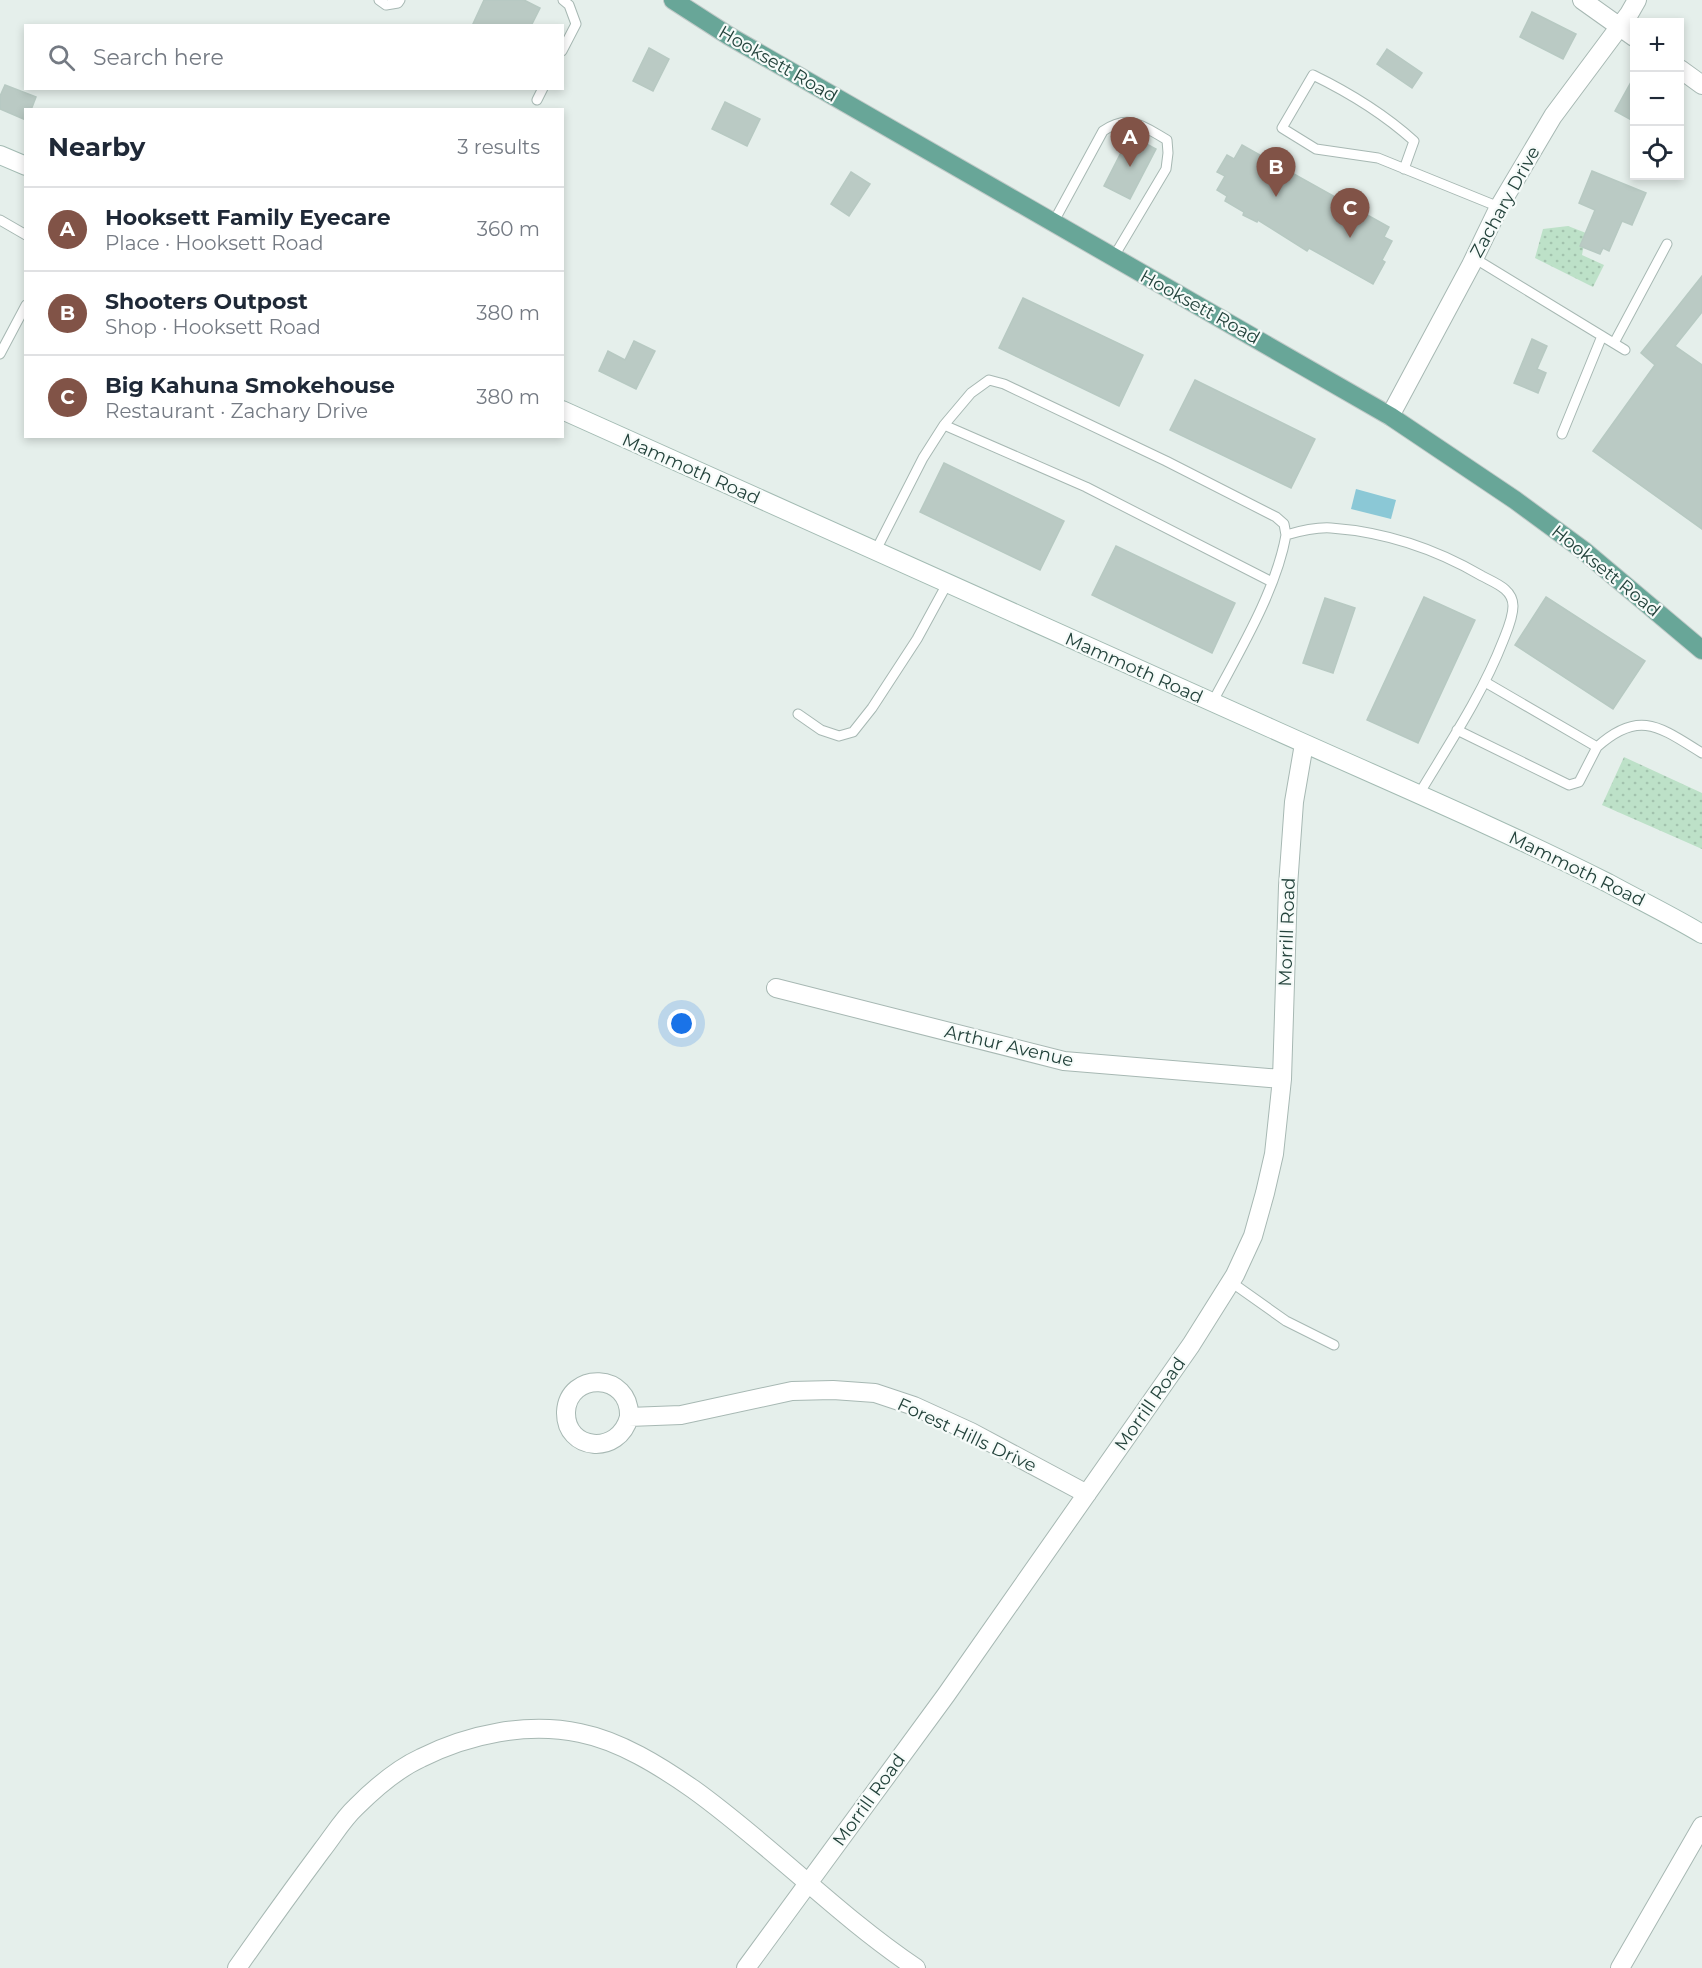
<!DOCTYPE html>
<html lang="en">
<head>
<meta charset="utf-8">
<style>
	body { margin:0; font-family:Montserrat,sans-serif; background:#f2f2f3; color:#1f2937 }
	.controls { position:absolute; right:18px; top:18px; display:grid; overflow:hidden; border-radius:0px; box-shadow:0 3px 9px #0003 }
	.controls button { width:54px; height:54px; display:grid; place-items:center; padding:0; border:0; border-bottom:2px solid #e0e1e3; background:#fff; color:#1f2937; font:30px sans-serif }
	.you { position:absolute; left:682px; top:1024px; width:21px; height:21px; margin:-15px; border:4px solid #fff; border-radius:50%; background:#1a73e8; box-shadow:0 0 0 9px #1a73e833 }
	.badge { display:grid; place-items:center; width:39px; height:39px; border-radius:50%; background:#815347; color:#fff; font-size:20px; font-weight:700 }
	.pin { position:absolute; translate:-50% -50px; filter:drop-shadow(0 2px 3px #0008) }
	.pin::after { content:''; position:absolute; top:32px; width:21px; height:18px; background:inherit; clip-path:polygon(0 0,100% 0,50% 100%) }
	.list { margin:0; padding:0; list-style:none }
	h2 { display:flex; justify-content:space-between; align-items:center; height:78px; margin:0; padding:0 24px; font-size:26px }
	h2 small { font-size:20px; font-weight:400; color:#747a83 }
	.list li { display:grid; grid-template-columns:39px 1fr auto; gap:18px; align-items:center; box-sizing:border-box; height:84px; padding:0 24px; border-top:2px solid #e0e1e3 }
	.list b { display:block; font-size:22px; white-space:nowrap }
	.list p { margin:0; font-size:20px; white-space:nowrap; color:#747a83 }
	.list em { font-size:20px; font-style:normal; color:#747a83 }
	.icon { flex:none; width:33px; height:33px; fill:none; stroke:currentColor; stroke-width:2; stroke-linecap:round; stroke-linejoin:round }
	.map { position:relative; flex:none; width:1702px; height:1968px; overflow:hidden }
	.search { position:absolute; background:#fff; box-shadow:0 3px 9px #0003; left:24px; top:24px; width:540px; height:66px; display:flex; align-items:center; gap:15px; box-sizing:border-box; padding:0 21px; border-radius:0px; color:#747a83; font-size:22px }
	.panel { position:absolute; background:#fff; box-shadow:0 3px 9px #0003; left:24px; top:108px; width:540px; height:330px; border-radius:0px }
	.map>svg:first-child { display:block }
	.grass { fill:url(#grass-dots) }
	.water { fill:#8bc8d6 }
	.building { fill:#bacac4; stroke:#b7c9c2; stroke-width:1.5 }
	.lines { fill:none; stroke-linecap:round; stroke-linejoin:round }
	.service-casing { stroke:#a7b8b3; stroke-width:11 }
	.minor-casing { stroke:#a7b8b3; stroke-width:20 }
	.secondary-casing { stroke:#a3bbb3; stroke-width:20 }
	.primary-casing { stroke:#c1cac8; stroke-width:20 }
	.service { stroke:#fff; stroke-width:9 }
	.minor { stroke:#fff; stroke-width:18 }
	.secondary { stroke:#fff; stroke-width:18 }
	.primary { stroke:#68a698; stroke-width:18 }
	.labels { text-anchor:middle; stroke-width:4.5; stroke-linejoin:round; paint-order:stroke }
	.street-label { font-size:18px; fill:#23423b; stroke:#f6fbf9 }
</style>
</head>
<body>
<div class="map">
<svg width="1702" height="1968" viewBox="0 0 1702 1968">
	<defs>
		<pattern id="grass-dots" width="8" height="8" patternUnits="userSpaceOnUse" patternTransform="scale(1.5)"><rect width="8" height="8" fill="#bde1c8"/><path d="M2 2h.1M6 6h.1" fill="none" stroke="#a2c2ad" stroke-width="1.8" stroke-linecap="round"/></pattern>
	</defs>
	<rect width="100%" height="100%" fill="#e5efeb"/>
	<path class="grass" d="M 1568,226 L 1586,233 L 1582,255 L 1604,265 L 1593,287 L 1535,258 L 1543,229 Z
		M 1624,757 L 1702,793 L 1702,849 L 1602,805 Z"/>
	<path class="water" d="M 1356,489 L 1396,500 L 1391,519 L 1351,509 Z"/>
	<path class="building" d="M 484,0 L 524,0 L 540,8 L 531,26 L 472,26 Z
		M 1532,12 L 1576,34 L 1563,59 L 1520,37 Z
		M 649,48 L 669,59 L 653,91 L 633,81 Z
		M 1387,49 L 1422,73 L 1412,88 L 1377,64 Z
		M 1635,75 L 1635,122 L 1615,111 Z
		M 5,85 L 36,97 L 31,110 L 26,110 L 26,120 L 0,109 L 0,96 Z
		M 725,102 L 760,119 L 747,146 L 712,129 Z
		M 1130,135 L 1156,149 L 1130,199 L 1104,186 Z
		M 1242,145 L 1389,227 L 1384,237 L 1392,241 L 1382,260 L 1385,262 L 1373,284 L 1309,248 L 1307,251 L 1258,220 L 1257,222 L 1243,215 L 1244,212 L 1225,201 L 1227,196 L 1217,190 L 1225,176 L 1217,172 L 1227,155 L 1234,159 Z
		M 1592,171 L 1646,193 L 1632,225 L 1622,221 L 1609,251 L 1603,248 L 1600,254 L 1580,246 L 1595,210 L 1579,203 Z
		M 851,172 L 870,184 L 849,216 L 831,204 Z
		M 1702,276 L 1702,312 L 1675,346 L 1702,365 L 1702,529 L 1593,451 L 1655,365 L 1641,353 Z
		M 1023,298 L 1143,355 L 1119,406 L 999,348 Z
		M 1532,339 L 1547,346 L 1537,369 L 1546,373 L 1538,393 L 1514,383 Z
		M 634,341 L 655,351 L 636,389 L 599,371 L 608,351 L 625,360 Z
		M 1195,380 L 1315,439 L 1291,488 L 1170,430 Z
		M 944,463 L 1064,521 L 1040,570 L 920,512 Z
		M 1116,546 L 1235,603 L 1212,653 L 1092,595 Z
		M 1424,597 L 1475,620 L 1418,743 L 1367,720 Z
		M 1546,597 L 1645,661 L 1613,709 L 1515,645 Z
		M 1325,598 L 1355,608 L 1333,673 L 1303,663 Z"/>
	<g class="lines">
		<g class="service-casing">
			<path id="service" d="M 379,0 L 386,5 L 398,3 L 400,0
				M 562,51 L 576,24 L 569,5 L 563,0
				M 537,100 L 543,88
				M 1404,169 L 1414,141 C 1384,114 1350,93 1313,75 L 1282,128 L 1316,149 L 1378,158 L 1499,207
				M 0,220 L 26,235
				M 1053,223 L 1103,131 C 1129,113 1143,126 1167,140 L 1168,153 L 1166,169 L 1113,258
				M 1474,258 L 1625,350
				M 1614,343 L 1667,244
				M 0,354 L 26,305
				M 1562,434 L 1602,336
				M 875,552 L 923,458 L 944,425
				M 1272,582 L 1086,487 L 944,425 L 971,393 L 989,380 L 1004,384 L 1166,461 L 1276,517 L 1284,524 L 1286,535
				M 1212,703 C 1239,652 1276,591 1286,535 C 1300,531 1316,527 1331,528 C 1385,532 1436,549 1482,576 C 1495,583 1513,589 1513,606 C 1513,618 1507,631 1503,641 C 1482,695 1449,744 1419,794
				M 798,714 L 821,730 L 839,736 L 853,732 L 872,708 L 917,639 L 947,584
				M 1457,730 L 1569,785 L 1579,782 L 1597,747 L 1485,682
				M 1597,747 C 1639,709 1660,727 1702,753
				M 1231,1282 L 1286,1321 L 1334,1345"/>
		</g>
		<g class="minor-casing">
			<path id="minor" d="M 1582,0 L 1634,37
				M 1680,69 L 1702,85
				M 1390,416 L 1471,265 L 1499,207 L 1553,116 L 1629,14 L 1637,0
				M 776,988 L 1064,1061 L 1282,1079
				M 629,1417 C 631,1372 568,1371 566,1412 C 565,1451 619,1456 629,1417 L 681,1415 L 792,1391 L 833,1390 L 875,1393 L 914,1406 L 971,1432 L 1087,1494
				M 237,1968 C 265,1928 293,1889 322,1850 C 333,1836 343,1819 356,1807 C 374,1789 397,1769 421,1758 C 469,1734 527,1722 580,1733 C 620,1741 660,1766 693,1789 C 771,1845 837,1915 916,1968
				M 746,1968 L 946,1695 L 1191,1345 L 1235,1275 L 1253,1236 L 1265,1193 L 1274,1154 L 1282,1079 L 1288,886 L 1294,802 L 1304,744
				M 1620,1968 L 1702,1826"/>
		</g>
		<g class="secondary-casing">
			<path id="secondary" d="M 0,155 L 26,166
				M 562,410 C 798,517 1034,623 1270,728 C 1383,779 1497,827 1608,883 C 1639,900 1672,916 1702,934"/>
		</g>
		<g class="primary-casing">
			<path id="primary" d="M 673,0 L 729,36 L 1390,416 L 1515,500 L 1583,550 L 1702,650"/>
		</g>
		<use href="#service" class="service"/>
		<use href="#minor" class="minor"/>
		<use href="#secondary" class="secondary"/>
		<use href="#primary" class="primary"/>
	</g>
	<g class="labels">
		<g class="street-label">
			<text transform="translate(778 64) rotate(30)" y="6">Hooksett Road</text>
			<text transform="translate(1505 202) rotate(-61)" y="6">Zachary Drive</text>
			<text transform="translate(1200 307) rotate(29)" y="6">Hooksett Road</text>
			<text transform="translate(691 469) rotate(24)" y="6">Mammoth Road</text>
			<text transform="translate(1606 571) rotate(39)" y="6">Hooksett Road</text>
			<text transform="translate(1134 668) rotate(24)" y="6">Mammoth Road</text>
			<text transform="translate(1577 869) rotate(26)" y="6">Mammoth Road</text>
			<text transform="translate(1287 932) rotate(-88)" y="6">Morrill Road</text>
			<text transform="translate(1009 1046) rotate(13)" y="6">Arthur Avenue</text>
			<text transform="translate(1150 1404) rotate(-55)" y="6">Morrill Road</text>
			<text transform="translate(967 1435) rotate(25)" y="6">Forest Hills Drive</text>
			<text transform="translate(869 1800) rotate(-54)" y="6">Morrill Road</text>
		</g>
	</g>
</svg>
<div class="controls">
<button>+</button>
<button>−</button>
<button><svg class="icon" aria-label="locate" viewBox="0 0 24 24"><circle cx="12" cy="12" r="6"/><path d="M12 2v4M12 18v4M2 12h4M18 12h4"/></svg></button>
</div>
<div class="you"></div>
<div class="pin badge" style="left:1130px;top:167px">A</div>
<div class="pin badge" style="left:1276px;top:197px">B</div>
<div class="pin badge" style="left:1350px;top:238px">C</div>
<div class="search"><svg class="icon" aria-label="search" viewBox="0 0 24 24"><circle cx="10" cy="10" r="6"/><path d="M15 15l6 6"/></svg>Search here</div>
<section class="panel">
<h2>Nearby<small>3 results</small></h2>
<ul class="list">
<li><span class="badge">A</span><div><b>Hooksett Family Eyecare</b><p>Place · Hooksett Road</p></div><em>360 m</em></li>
<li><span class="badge">B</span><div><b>Shooters Outpost</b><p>Shop · Hooksett Road</p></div><em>380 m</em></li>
<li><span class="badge">C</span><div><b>Big Kahuna Smokehouse</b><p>Restaurant · Zachary Drive</p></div><em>380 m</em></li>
</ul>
</section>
</div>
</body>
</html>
